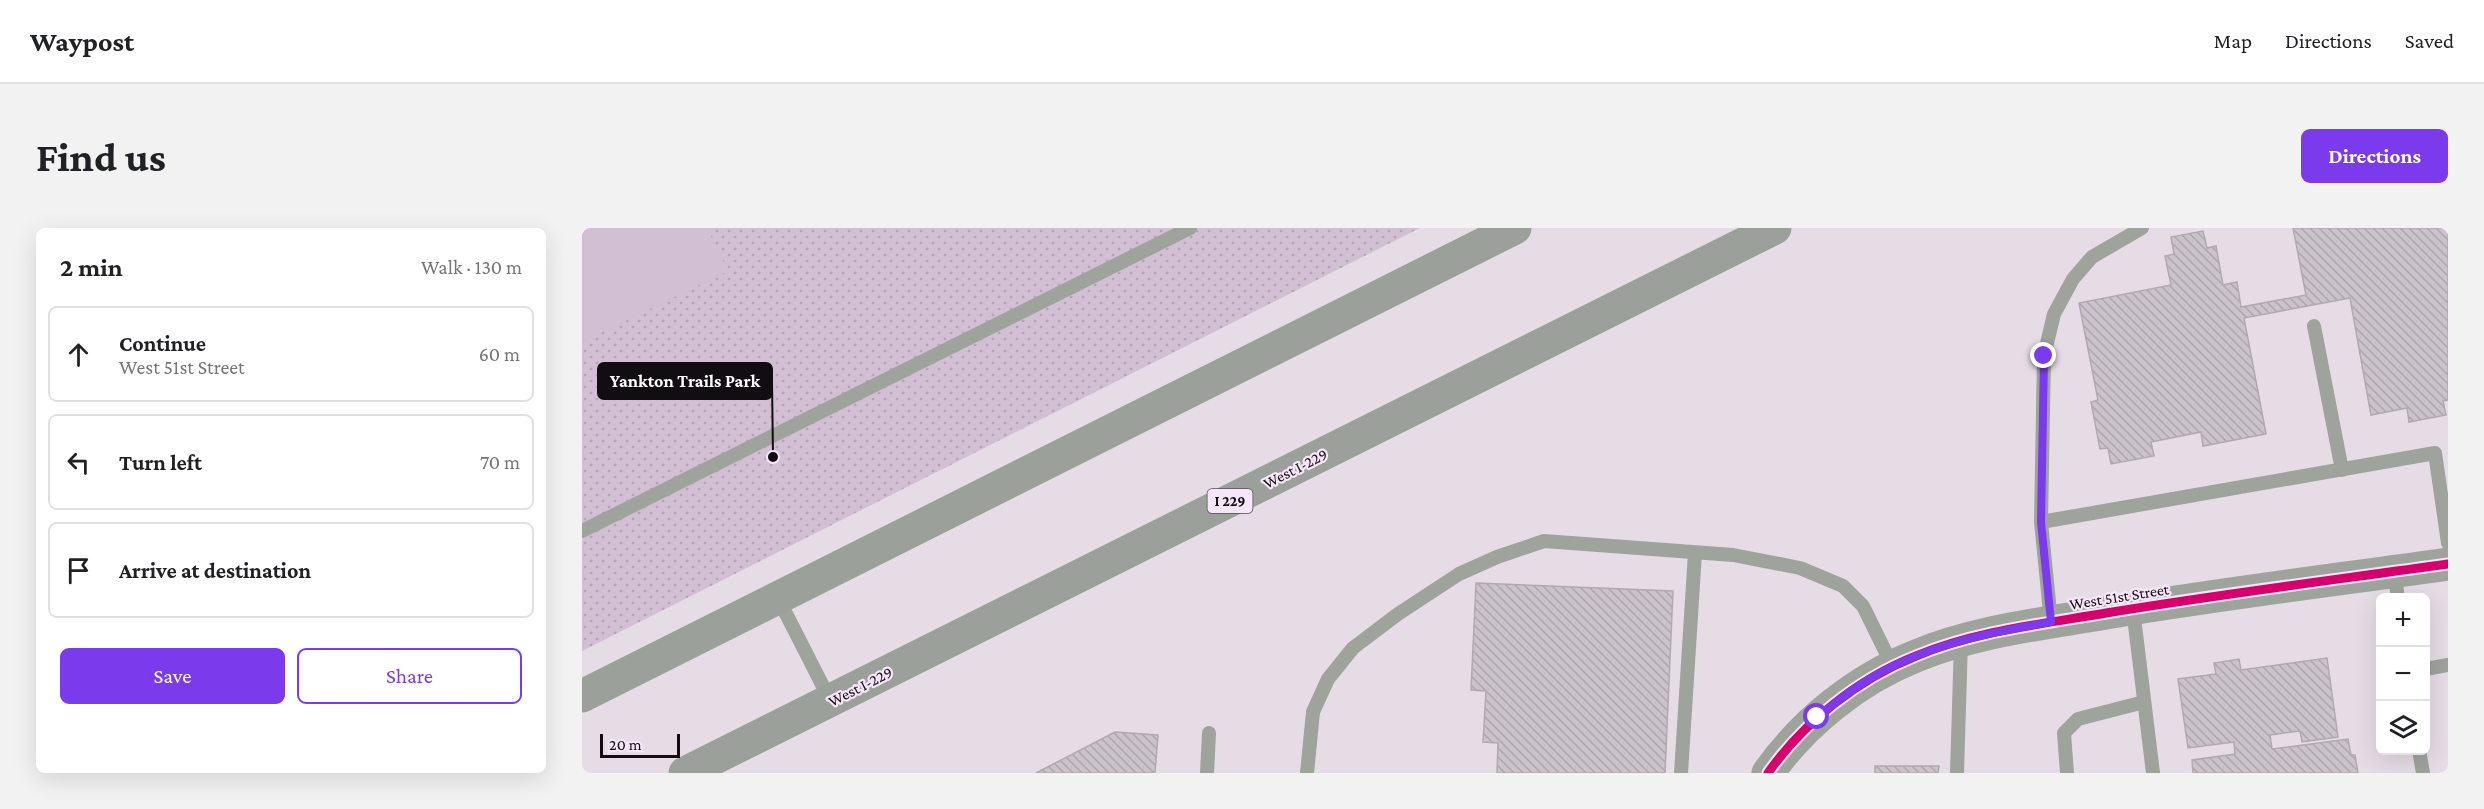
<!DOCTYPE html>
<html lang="en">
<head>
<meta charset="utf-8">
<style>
	body { margin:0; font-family:"Crimson Pro",serif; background:#f2f2f2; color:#202124 }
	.controls { position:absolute; right:18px; bottom:18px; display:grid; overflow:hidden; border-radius:9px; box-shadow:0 6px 24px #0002 }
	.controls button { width:54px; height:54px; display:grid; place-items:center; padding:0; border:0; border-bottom:2px solid #e0e0e0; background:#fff; color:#202124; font:30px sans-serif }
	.scale { position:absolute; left:18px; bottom:15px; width:80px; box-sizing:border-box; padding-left:6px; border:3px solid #120d12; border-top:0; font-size:16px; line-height:21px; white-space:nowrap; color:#120d12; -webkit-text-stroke:4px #f7e5f8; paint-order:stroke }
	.stop { position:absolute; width:18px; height:18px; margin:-14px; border:4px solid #7c3aed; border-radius:50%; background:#fff }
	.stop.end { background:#7c3aed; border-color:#fff; box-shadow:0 2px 6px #0008 }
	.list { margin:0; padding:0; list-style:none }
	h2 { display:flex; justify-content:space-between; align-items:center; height:78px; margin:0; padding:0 24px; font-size:26px }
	h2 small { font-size:20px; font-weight:400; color:#757577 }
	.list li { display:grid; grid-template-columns:39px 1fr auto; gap:18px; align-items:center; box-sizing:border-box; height:96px; margin:0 12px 12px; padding:0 12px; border:2px solid #e0e0e0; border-radius:9px }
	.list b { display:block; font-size:22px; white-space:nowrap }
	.list p { margin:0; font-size:20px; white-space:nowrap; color:#757577 }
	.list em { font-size:20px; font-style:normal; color:#757577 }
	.actions { display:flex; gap:12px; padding:18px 24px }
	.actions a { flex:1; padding:14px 0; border:2px solid #7c3aed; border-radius:9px; text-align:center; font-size:21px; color:#7c3aed }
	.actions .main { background:#7c3aed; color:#fff }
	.icon { flex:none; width:33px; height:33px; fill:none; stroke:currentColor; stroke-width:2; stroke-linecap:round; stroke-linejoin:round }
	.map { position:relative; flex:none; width:1866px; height:545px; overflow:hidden; border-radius:9px }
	header { display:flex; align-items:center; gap:36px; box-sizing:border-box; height:84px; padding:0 30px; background:#fff; border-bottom:2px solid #e0e0e0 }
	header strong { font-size:28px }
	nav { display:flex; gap:33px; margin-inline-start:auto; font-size:21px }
	.intro { display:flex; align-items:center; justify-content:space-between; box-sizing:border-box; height:144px; padding:0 36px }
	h1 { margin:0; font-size:42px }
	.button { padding:15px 27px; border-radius:9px; background:#7c3aed; color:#fff; font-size:21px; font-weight:700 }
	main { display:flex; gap:36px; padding:0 36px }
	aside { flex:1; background:#fff; border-radius:9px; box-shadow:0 6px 24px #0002 }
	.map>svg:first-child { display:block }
	.park { fill:url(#park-dots) }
	.garden { fill:#d3bfd4 }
	.building { fill:url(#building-back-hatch); stroke:#b1a9b1; stroke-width:1.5 }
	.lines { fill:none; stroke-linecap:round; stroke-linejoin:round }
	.service { stroke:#9ea39c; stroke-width:14 }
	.tertiary { stroke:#9ea39c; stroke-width:33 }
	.motorway { stroke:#9ba09b; stroke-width:33 }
	.cycleway-casing { stroke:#f7e5f8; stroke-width:13 }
	.cycleway { stroke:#d6006c; stroke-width:9 }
	.route { stroke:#7c3aed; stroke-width:8 }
	.labels { text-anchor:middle; stroke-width:4.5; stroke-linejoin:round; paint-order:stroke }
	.shield { fill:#f7e5f8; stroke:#574e57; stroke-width:1.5 }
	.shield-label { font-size:15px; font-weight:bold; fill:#120d12 }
	.street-label { font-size:16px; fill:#120d12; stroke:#f7e5f8 }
	.leader { fill:none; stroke:#120d12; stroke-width:2 }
	.callout-dot { fill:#120d12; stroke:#f7e5f8; stroke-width:2 }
	.callout { fill:#120d12; stroke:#120d12; stroke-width:2 }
	.callout-label { font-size:18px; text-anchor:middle; font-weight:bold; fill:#fff }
</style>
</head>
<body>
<header>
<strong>Waypost</strong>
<nav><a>Map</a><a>Directions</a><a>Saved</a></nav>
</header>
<div class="intro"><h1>Find us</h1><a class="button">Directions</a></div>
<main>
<aside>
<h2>2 min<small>Walk · 130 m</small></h2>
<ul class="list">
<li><svg class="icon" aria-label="ahead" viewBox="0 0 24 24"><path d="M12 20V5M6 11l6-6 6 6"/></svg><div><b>Continue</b><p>West 51st Street</p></div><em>60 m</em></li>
<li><svg class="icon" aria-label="left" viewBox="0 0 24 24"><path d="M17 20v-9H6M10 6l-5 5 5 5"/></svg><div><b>Turn left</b></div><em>70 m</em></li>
<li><svg class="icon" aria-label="arrive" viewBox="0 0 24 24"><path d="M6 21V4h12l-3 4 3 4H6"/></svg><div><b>Arrive at destination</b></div></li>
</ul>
<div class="actions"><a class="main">Save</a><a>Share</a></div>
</aside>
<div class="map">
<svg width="1866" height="545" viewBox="0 0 1866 545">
	<defs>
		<pattern id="park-dots" width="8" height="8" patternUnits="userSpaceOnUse" patternTransform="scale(1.5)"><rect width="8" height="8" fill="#d3bfd4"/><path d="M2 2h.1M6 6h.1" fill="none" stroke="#b4a3b5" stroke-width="1.8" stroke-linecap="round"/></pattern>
		<pattern id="building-back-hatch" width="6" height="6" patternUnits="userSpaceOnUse" patternTransform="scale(1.5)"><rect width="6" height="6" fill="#cbc3cb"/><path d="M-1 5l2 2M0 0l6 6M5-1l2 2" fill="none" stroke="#ada6ad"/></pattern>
	</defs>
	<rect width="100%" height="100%" fill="#e6dce6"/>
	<path class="park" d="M 0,0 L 838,0 L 0,423 Z"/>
	<path class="garden" d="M 0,0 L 125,0 L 146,43 L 0,114 Z"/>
	<path class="building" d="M 1711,0 L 1866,0 L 1866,172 L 1861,173 L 1864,187 L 1827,194 L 1825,180 L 1789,187 L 1768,70 L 1662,90 L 1684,206 L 1621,218 L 1619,204 L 1569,214 L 1572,228 L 1529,236 L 1526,220 L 1518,221 L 1509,174 L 1516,172 L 1497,75 L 1589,57 L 1583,28 L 1592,26 L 1589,9 L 1621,3 L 1625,20 L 1634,18 L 1641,57 L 1655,54 L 1659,79 L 1724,67 Z
		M 894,355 L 1091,363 L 1083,545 L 915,545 L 916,515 L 901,514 L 904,463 L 889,462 Z
		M 1745,430 L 1756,509 L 1720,514 L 1718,503 L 1688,507 L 1690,521 L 1766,511 L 1769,527 L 1773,527 L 1776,545 L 1611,545 L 1610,532 L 1653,526 L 1652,514 L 1606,520 L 1596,451 L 1634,446 L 1632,435 L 1657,431 L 1659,442 Z
		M 533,504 L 576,507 L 573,545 L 454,545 Z
		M 1293,538 L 1357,538 L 1356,545 L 1293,545 Z"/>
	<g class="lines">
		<path class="service" d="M 1732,98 L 1760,242
			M 1459,294 L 1462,128 L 1472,86 L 1491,51 L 1510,29 L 1560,0
			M 0,303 L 608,0
			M 1812,343 L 1816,370
			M 196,370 L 248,472
			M 1551,381 L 1571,545
			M 1469,394 L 1459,294 L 1853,225 L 1866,315
			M 1844,441 L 1866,437
			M 1837,522 L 1841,545
			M 625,545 L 627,505
			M 725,545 L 731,484 L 746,451 L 771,420 L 816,386 L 877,346 L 915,329 L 962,313 L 1151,327 L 1218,340 L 1261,358 L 1281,378 L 1311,439
			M 1099,545 L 1113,325
			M 1375,545 L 1379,413
			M 1485,545 L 1482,505 L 1496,491 L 1562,474"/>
		<path class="tertiary" d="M 1186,545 C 1222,494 1276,451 1334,428 C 1394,403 1460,396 1524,385 C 1638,366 1752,352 1866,336"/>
		<path class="motorway" d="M 0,468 L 933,0
			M 103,545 L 1193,0"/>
		<g class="cycleway-casing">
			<path id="cycleway" d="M 1186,545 C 1222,494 1276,451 1334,428 C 1394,403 1460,396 1524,385 C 1638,366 1752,352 1866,336"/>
		</g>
		<use href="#cycleway" class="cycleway"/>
	</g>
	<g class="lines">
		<path class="route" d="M 1235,489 C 1251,477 1267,463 1284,453 C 1340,418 1405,405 1469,394 L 1459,294 L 1462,128"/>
	</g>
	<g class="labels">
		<rect class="shield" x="625.5" y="261" width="45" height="24" rx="4.5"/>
		<g class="shield-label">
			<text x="648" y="278">I 229</text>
		</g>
		<g class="street-label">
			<text transform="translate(713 240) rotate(-27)" y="6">West I-229</text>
			<text transform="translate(1537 368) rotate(-9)" y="6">West 51st Street</text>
			<text transform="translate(278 458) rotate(-27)" y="6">West I-229</text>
		</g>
	</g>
	<path class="leader" d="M191 229L190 153"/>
	<circle class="callout-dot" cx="191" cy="229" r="6"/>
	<rect class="callout" x="16" y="135" width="174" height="36" rx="6"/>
	<g class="callout-label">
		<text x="103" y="159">Yankton Trails Park</text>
	</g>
</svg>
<div class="controls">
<button>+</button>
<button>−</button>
<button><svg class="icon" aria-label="layers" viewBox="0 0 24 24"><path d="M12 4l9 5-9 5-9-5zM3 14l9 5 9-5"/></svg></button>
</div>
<div class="scale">20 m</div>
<div class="stop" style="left:1235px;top:489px"></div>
<div class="stop end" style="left:1462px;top:128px"></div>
</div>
</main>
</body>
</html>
